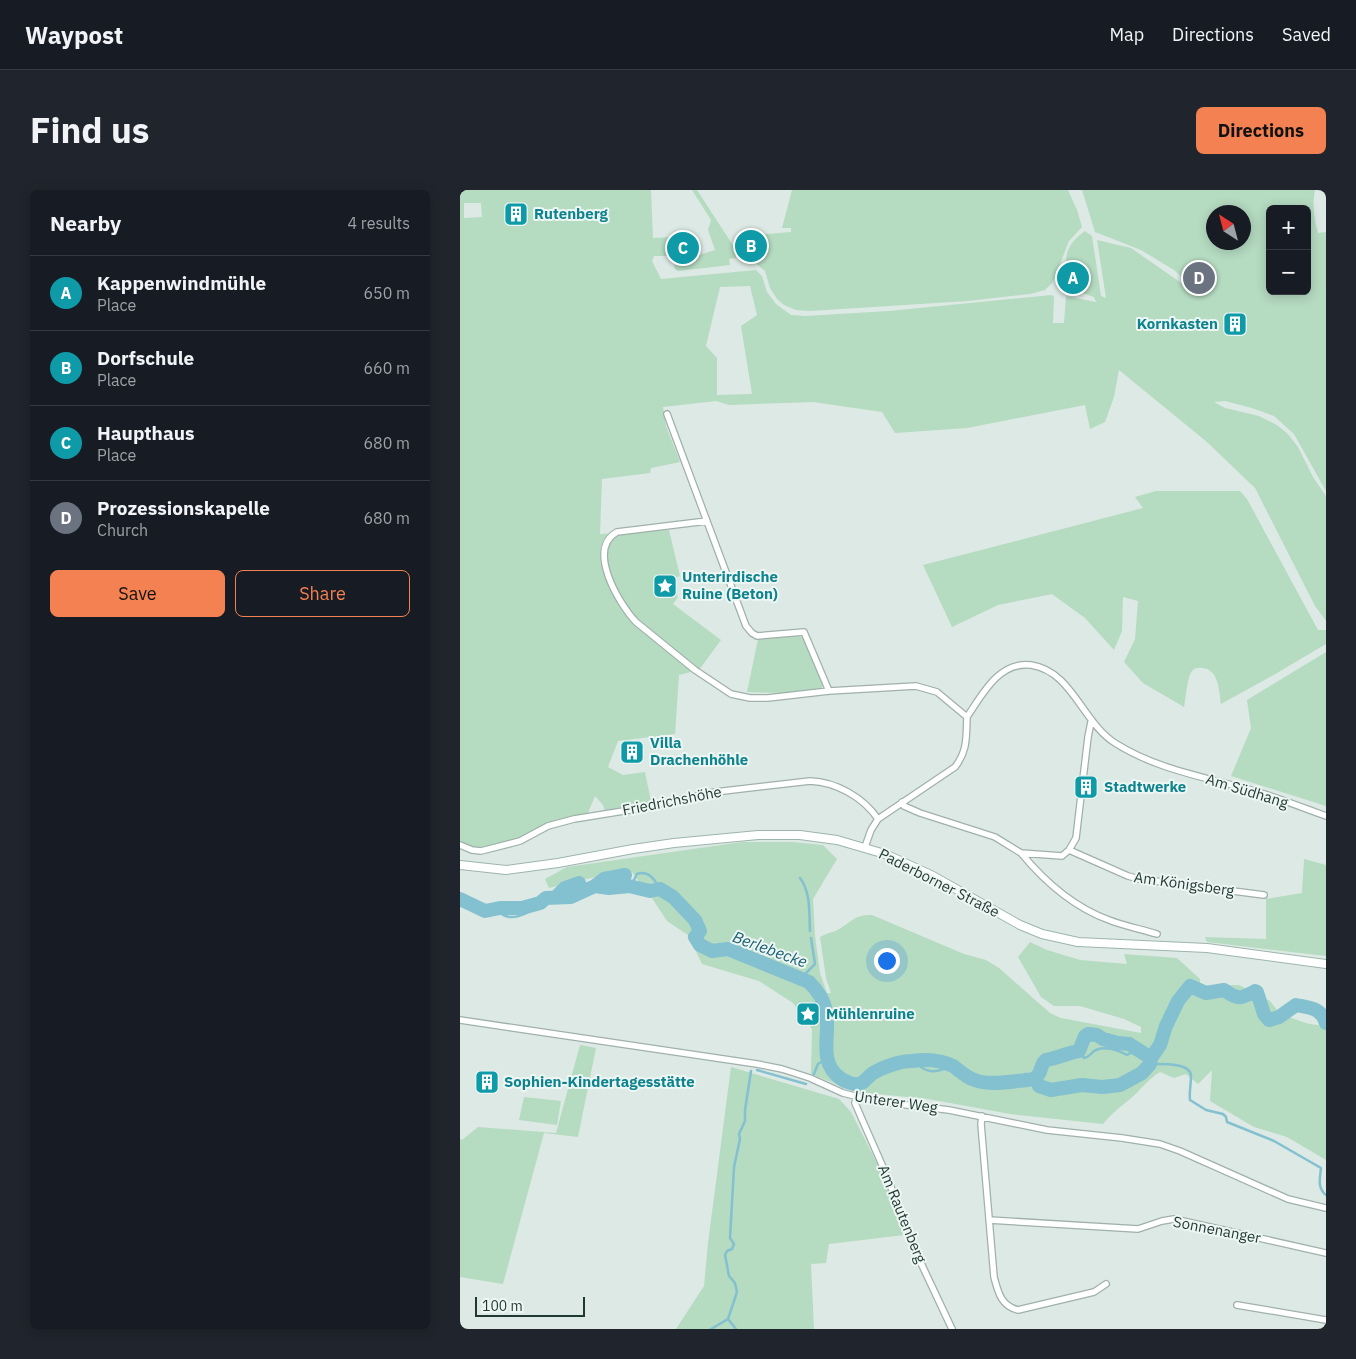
<!DOCTYPE html>
<html lang="en">
<head>
<meta charset="utf-8">
<style>
	body { margin:0; font-family:"IBM Plex Sans",sans-serif; background:#20242c; color:#f1f3f6 }
	.controls { position:absolute; right:15px; top:15px; display:grid; overflow:hidden; border-radius:8px; box-shadow:0 2px 12px #0003 }
	.controls button { width:45px; height:45px; display:grid; place-items:center; padding:0; border:0; border-bottom:1px solid #363941; background:#171b24; color:#f1f3f6; font:25px sans-serif }
	.compass { position:absolute; left:746px; top:15px; width:45px; height:45px; border-radius:50%; background:#171b24; box-shadow:0 2px 12px #0003; rotate:324deg }
	.scale { position:absolute; left:15px; bottom:12px; width:110px; box-sizing:border-box; padding-left:5px; border:2px solid #1f3833; border-top:0; font-size:14px; line-height:18px; white-space:nowrap; color:#1f3833; -webkit-text-stroke:4px #edf6f2; paint-order:stroke }
	.you { position:absolute; left:426px; top:770px; width:18px; height:18px; margin:-12px; border:4px solid #fff; border-radius:50%; background:#1a73e8; box-shadow:0 0 0 8px #1a73e833 }
	.badge { display:grid; place-items:center; width:32px; height:32px; border-radius:50%; background:#f38151; color:#fff; font-size:16px; font-weight:700 }
	.pin { position:absolute; translate:-50% -50%; border:2px solid #fff; box-shadow:0 1px 5px #0006 }
	.list { margin:0; padding:0; list-style:none }
	h2 { display:flex; justify-content:space-between; align-items:center; height:65px; margin:0; padding:0 20px; font-size:21px }
	h2 small { font-size:16px; font-weight:400; color:#9ea1a6 }
	.list li { display:grid; grid-template-columns:32px 1fr auto; gap:15px; align-items:center; box-sizing:border-box; height:75px; padding:0 20px; border-top:1px solid #363941 }
	.list b { display:block; font-size:19px; white-space:nowrap }
	.list p { margin:0; font-size:16px; white-space:nowrap; color:#9ea1a6 }
	.list em { font-size:16px; font-style:normal; color:#9ea1a6 }
	.actions { display:flex; gap:10px; padding:15px 20px }
	.actions a { flex:1; padding:11px 0; border:1px solid #f38151; border-radius:8px; text-align:center; font-size:18px; color:#f38151 }
	.actions .main { background:#f38151; color:#111 }
	.map { position:relative; flex:none; width:866px; height:1139px; overflow:hidden; border-radius:8px }
	header { display:flex; align-items:center; gap:30px; box-sizing:border-box; height:70px; padding:0 25px; background:#171b24; border-bottom:1px solid #363941 }
	header strong { font-size:24px }
	nav { display:flex; gap:28px; margin-inline-start:auto; font-size:18px }
	.intro { display:flex; align-items:center; justify-content:space-between; box-sizing:border-box; height:120px; padding:0 30px }
	h1 { margin:0; font-size:35px }
	.button { padding:12px 22px; border-radius:8px; background:#f38151; color:#111; font-size:18px; font-weight:700 }
	main { display:flex; gap:30px; padding:0 30px }
	aside { flex:1; background:#171b24; border-radius:8px; box-shadow:0 2px 12px #0003 }
	.map>svg:first-child { display:block }
	.green { fill:#b5dbc1; fill-rule:evenodd }
	.lines { fill:none; stroke-linecap:round; stroke-linejoin:round }
	.stream { stroke:#83c0d0; stroke-width:2.5 }
	.river { stroke:#83c0d0; stroke-width:14 }
	.street-casing { stroke:#a0b0ab; stroke-width:8 }
	.secondary-casing { stroke:#9cb5ad; stroke-width:10 }
	.street { stroke:#fff; stroke-width:5.5 }
	.secondary { stroke:#fff; stroke-width:8 }
	.labels { text-anchor:middle; stroke-width:4; stroke-linejoin:round; paint-order:stroke }
	.culture-label { font-size:15px; font-weight:bold; fill:#0d838f; stroke:#edf6f2; text-anchor:start }
	.street-label { font-size:15px; fill:#1f3833; stroke:#edf6f2 }
	.water-label { font-size:16px; font-style:italic; fill:#196074; stroke:#edf6f2 }
</style>
</head>
<body>
<header>
<strong>Waypost</strong>
<nav><a>Map</a><a>Directions</a><a>Saved</a></nav>
</header>
<div class="intro"><h1>Find us</h1><a class="button">Directions</a></div>
<main>
<aside>
<h2>Nearby<small>4 results</small></h2>
<ul class="list">
<li><span class="badge" style="background:#0f9aa8">A</span><div><b>Kappenwindmühle</b><p>Place</p></div><em>650 m</em></li>
<li><span class="badge" style="background:#0f9aa8">B</span><div><b>Dorfschule</b><p>Place</p></div><em>660 m</em></li>
<li><span class="badge" style="background:#0f9aa8">C</span><div><b>Haupthaus</b><p>Place</p></div><em>680 m</em></li>
<li><span class="badge" style="background:#6b7280">D</span><div><b>Prozessionskapelle</b><p>Church</p></div><em>680 m</em></li>
</ul>
<div class="actions"><a class="main">Save</a><a>Share</a></div>
</aside>
<div class="map">
<svg width="866" height="1139" viewBox="0 0 866 1139">
	<rect width="100%" height="100%" fill="#dde9e4"/>
	<path class="green" d="M 0,0 L 191,0 L 193,48 L 211,47 L 214,66 L 194,66 L 192,71 L 201,89 L 296,80 L 302,86 L 307,102 L 316,114 L 331,125 L 345,126 L 429,121 L 592,105 L 594,107 L 593,133 L 604,133 L 606,106 L 636,112 L 634,107 L 602,96 C 599,91 597,85 602,80 L 606,82 L 605,89 L 609,94 L 615,95 L 620,92 L 621,86 L 617,81 L 608,79 C 602,63 612,50 625,41 L 632,46 L 641,106 L 646,108 L 637,50 L 671,58 L 727,97 L 730,104 L 740,104 L 714,80 L 681,60 L 635,42 L 622,0 L 855,0 C 852,15 854,29 858,43 L 866,42 L 866,301 L 834,244 L 814,226 L 792,218 L 765,211 L 754,212 L 765,218 L 799,226 L 817,235 L 828,244 L 838,257 L 853,287 L 866,306 L 866,431 L 855,416 L 795,298 L 747,252 L 659,180 L 654,207 L 645,232 L 630,239 L 625,215 L 507,238 L 435,243 L 422,222 L 353,212 L 269,215 L 256,211 L 203,217 L 206,236 L 220,272 L 191,278 L 190,283 L 142,289 L 140,344 L 209,340 L 220,386 L 207,390 L 218,407 L 213,414 L 261,450 L 239,480 L 219,485 L 215,544 L 158,551 L 148,577 L 163,585 L 185,582 L 191,611 L 145,621 L 143,615 L 135,606 L 128,623 L 21,661 L 6,662 L 0,658 ZM 4,13 L 21,13 L 22,27 L 4,28 ZM 810,19 L 847,19 L 847,101 L 810,101 ZM 754,22 L 784,22 L 784,52 L 754,52 ZM 290,96 L 297,125 L 281,136 L 292,204 L 257,205 L 257,168 L 246,156 L 260,97 Z
		M 232,0 L 237,0 L 276,60 L 276,68 L 269,69 L 270,75 L 218,81 L 215,79 L 214,76 L 220,71 L 255,60 L 248,40 L 251,30 Z
		M 332,0 L 608,0 L 617,20 L 622,37 L 609,51 L 593,92 L 585,100 L 570,104 L 508,111 L 350,121 L 336,120 L 324,115 L 317,109 L 310,98 L 305,81 L 289,68 L 275,47 L 331,42 L 331,38 L 322,38 Z
		M 696,301 L 780,301 L 787,309 L 858,440 L 866,440 L 866,454 L 817,483 L 761,514 C 759,501 759,480 743,478 C 738,477 734,478 732,481 C 727,487 726,509 724,517 L 683,493 L 664,472 L 675,449 L 678,411 L 663,407 L 662,441 L 654,460 L 625,428 L 592,404 L 538,415 L 492,437 L 463,375 L 683,318 L 675,307 Z
		M 334,445 L 345,448 L 364,493 L 361,499 L 324,503 L 287,502 L 298,449 Z
		M 866,462 L 866,616 L 771,586 L 791,538 L 787,510 Z
		M 282,652 L 332,652 L 363,655 L 377,669 L 353,709 L 355,746 L 360,783 L 367,803 L 371,803 L 366,788 L 360,747 C 366,743 373,743 379,739 C 393,731 394,725 412,725 L 504,764 L 526,770 L 539,778 L 590,823 L 601,828 L 681,843 L 681,837 L 664,829 L 620,816 L 594,816 L 581,807 L 558,767 L 570,752 L 587,760 L 620,770 L 667,774 L 664,764 L 717,768 L 740,789 L 740,796 L 779,795 L 810,811 L 820,824 L 849,834 L 866,836 L 866,970 L 827,947 L 794,937 L 750,911 L 752,880 L 738,894 L 726,884 L 714,888 L 700,882 C 688,889 681,900 670,909 C 659,918 652,923 643,934 L 550,924 L 468,909 L 396,902 L 351,884 L 352,839 L 333,813 L 299,791 L 242,774 L 228,745 L 207,731 L 184,696 L 179,692 L 172,682 L 161,681 L 89,698 L 85,689 L 107,677 Z
		M 844,669 L 866,675 L 866,766 L 747,752 L 745,747 L 806,749 L 806,709 L 842,703 Z
		M 120,855 L 136,858 L 118,947 L 84,943 L 43,1094 L 0,1087 L 0,949 L 2,950 L 18,937 L 96,943 Z
		M 271,877 L 379,909 L 391,922 L 422,983 L 444,1045 L 369,1054 L 366,1073 L 351,1074 L 354,1139 L 216,1139 L 244,1096 L 248,1053 Z
		M 64,907 L 101,911 L 97,935 L 59,930 Z"/>
	<g class="lines">
		<path class="stream" d="M 340,688 C 351,702 349,724 350,741
			M 169,696 L 173,692 L 177,684 C 189,680 195,690 200,699
			M 0,716 L 5,711
			M 36,719 C 49,735 68,724 80,713
			M 341,788 L 355,774 L 351,748
			M 646,850 L 649,858
			M 619,861 L 624,868 C 630,867 630,864 634,861 C 643,855 659,860 667,865 L 677,859
			M 658,861 L 661,854
			M 453,870 C 467,885 475,883 492,876
			M 690,874 C 700,874 731,872 731,886 C 731,894 729,902 730,910 L 746,920 L 763,924 L 766,927 L 767,932 L 814,951 L 861,978 C 860,988 857,998 866,1005
			M 297,880 L 346,894
			M 354,884 L 358,874 L 366,869
			M 557,891 L 565,884 L 568,884 L 573,889
			M 251,1139 L 268,1129
			M 276,1139 L 268,1129 L 277,1102 L 275,1093 L 269,1086 L 265,1065 L 267,1061 L 272,1059 L 274,1054 L 270,1048 L 274,977 L 280,949 L 279,944 L 285,931 L 285,920 L 291,881"/>
		<path class="river" d="M 135,696 L 144,689 L 165,685
			M 96,707 L 105,698 L 119,693
			M 0,709 L 25,721 L 40,718 L 62,718 L 80,713 L 86,708 L 111,707 L 135,696 L 149,698 L 169,696 L 190,701 L 200,699 L 213,707 L 235,730 L 240,741 L 235,747 L 240,755 L 252,761 L 268,759 L 349,792 C 357,800 364,810 366,821 C 371,844 357,871 380,888 C 384,891 393,895 398,894 C 404,894 408,886 413,883 C 423,877 440,871 452,871 C 465,869 481,870 493,876 C 499,880 505,886 512,889 C 525,895 543,893 557,891 C 563,890 570,891 575,888 C 583,883 579,875 586,870 C 598,868 607,863 619,861 L 625,846 L 628,844 L 637,845 L 643,849 L 658,853 L 669,854 L 691,868
			M 579,896 L 591,900 L 622,895 L 642,897 L 660,895 L 682,883 L 690,874 L 691,868 L 700,855 L 706,836 L 718,811 L 730,796 L 746,803 L 764,800 C 778,810 781,809 795,801 L 797,802 L 804,824 L 809,830 L 819,827 L 836,815 C 851,818 861,818 866,833"/>
		<g class="street-casing">
			<path id="street" d="M 207,224 L 286,436 L 292,443 L 297,446 L 344,442 L 369,501
				M 247,331 L 157,342 C 126,359 159,414 176,432 L 235,480 L 271,504 L 290,508 L 308,508 L 369,501 L 456,496 L 477,502 L 507,527 C 506,547 508,560 495,577 L 418,629 L 411,640 L 405,657
				M 507,527 C 522,505 539,471 571,475 C 612,481 622,532 655,553 C 696,579 744,587 791,600 C 816,607 841,617 866,626
				M 442,612 L 444,616 L 460,623 L 535,647 L 561,663 L 602,666 L 609,660 L 616,648 L 628,547 L 631,532
				M 0,655 L 12,660 L 21,661 L 60,651 L 88,636 L 114,629 L 176,619 L 255,602 L 350,591 C 376,592 403,607 418,629
				M 609,660 L 668,686 L 679,689 L 804,705
				M 561,663 C 585,692 613,717 649,730 C 664,736 681,739 697,744
				M 0,830 L 297,874 L 322,879 L 350,888 L 383,903 L 414,911 L 489,920 L 587,940 L 662,948 L 700,954 L 720,961 L 828,1009 L 866,1018
				M 396,908 L 395,913 L 401,927 L 423,977 L 460,1071 L 492,1139
				M 522,926 L 521,934 L 534,1087 C 538,1102 541,1116 558,1120 L 634,1102 L 646,1094
				M 529,1030 L 678,1039 L 702,1031 L 714,1029 L 866,1063
				M 777,1115 L 866,1130"/>
		</g>
		<g class="secondary-casing">
			<path id="secondary" d="M 0,675 L 46,680 L 98,673 L 173,659 L 214,653 L 298,645 L 340,645 L 377,650 L 425,664 L 473,686 L 560,735 L 582,744 L 618,752 L 747,758 L 866,774"/>
		</g>
		<use href="#street" class="street"/>
		<use href="#secondary" class="secondary"/>
	</g>
	<defs>
		<g id="building-square" transform="scale(1.25)"><rect x="-9" y="-9" width="18" height="18" rx="4" fill="#0f9aa8" stroke="#edf6f2"/><path d="M-4-6H4V6H1V3H-1V6H-4ZM-2.5-4.3h1.7v1.8h-1.7ZM.8-4.3h1.7v1.8H.8ZM-2.5-1h1.7V.8h-1.7ZM.8-1h1.7V.8H.8Z" fill="#fff"/></g>
		<g id="sight-square" transform="scale(1.25)"><rect x="-9" y="-9" width="18" height="18" rx="4" fill="#0f9aa8" stroke="#edf6f2"/><path d="M0-6L1.8-2.2L6-1.7L2.9 1.2L3.7 5.4L0 3.3L-3.7 5.4L-2.9 1.2L-6-1.7L-1.8-2.2Z" fill="#fff"/></g>
	</defs>
	<g fill-rule="evenodd">
		<use href="#building-square" x="56" y="24"/>
		<use href="#building-square" x="775" y="134"/>
		<use href="#sight-square" x="205" y="396"/>
		<use href="#building-square" x="172" y="562"/>
		<use href="#building-square" x="626" y="597"/>
		<use href="#sight-square" x="348" y="824"/>
		<use href="#building-square" x="27" y="892"/>
	</g>
	<g class="labels">
		<g class="culture-label">
			<text x="74" y="29">Rutenberg</text>
			<text x="758" y="139" text-anchor="end">Kornkasten</text>
			<text x="222" y="392">Unterirdische<tspan x="222" dy="17">Ruine (Beton)</tspan></text>
			<text x="190" y="558">Villa<tspan x="190" dy="17">Drachenhöhle</tspan></text>
			<text x="644" y="602">Stadtwerke</text>
			<text x="366" y="829">Mühlenruine</text>
			<text x="44" y="897">Sophien-Kindertagesstätte</text>
		</g>
		<g class="street-label">
			<text transform="translate(787 601) rotate(17)" y="5">Am Südhang</text>
			<text transform="translate(212 611) rotate(-11)" y="5">Friedrichshöhe</text>
			<text transform="translate(479 693) rotate(27)" y="5">Paderborner Straße</text>
			<text transform="translate(724 694) rotate(8)" y="5">Am Königsberg</text>
			<text transform="translate(436 912) rotate(8)" y="5">Unterer Weg</text>
			<text transform="translate(442 1024) rotate(68)" y="5">Am Rautenberg</text>
			<text transform="translate(757 1040) rotate(11)" y="5">Sonnenanger</text>
		</g>
		<g class="water-label">
			<text transform="translate(310 759) rotate(20)" y="6">Berlebecke</text>
		</g>
	</g>
</svg>
<div class="controls">
<button>+</button>
<button>−</button>
</div>
<svg class="compass" viewBox="-18 -18 36 36"><path d="M0-13l5 13h-10z" fill="#e53935"/><path d="M0 13l5-13h-10z" fill="#9ea1a6"/></svg>
<div class="scale">100 m</div>
<div class="you"></div>
<div class="pin badge" style="left:613px;top:88px;background:#0f9aa8">A</div>
<div class="pin badge" style="left:291px;top:56px;background:#0f9aa8">B</div>
<div class="pin badge" style="left:223px;top:58px;background:#0f9aa8">C</div>
<div class="pin badge" style="left:739px;top:88px;background:#6b7280">D</div>
</div>
</main>
</body>
</html>
